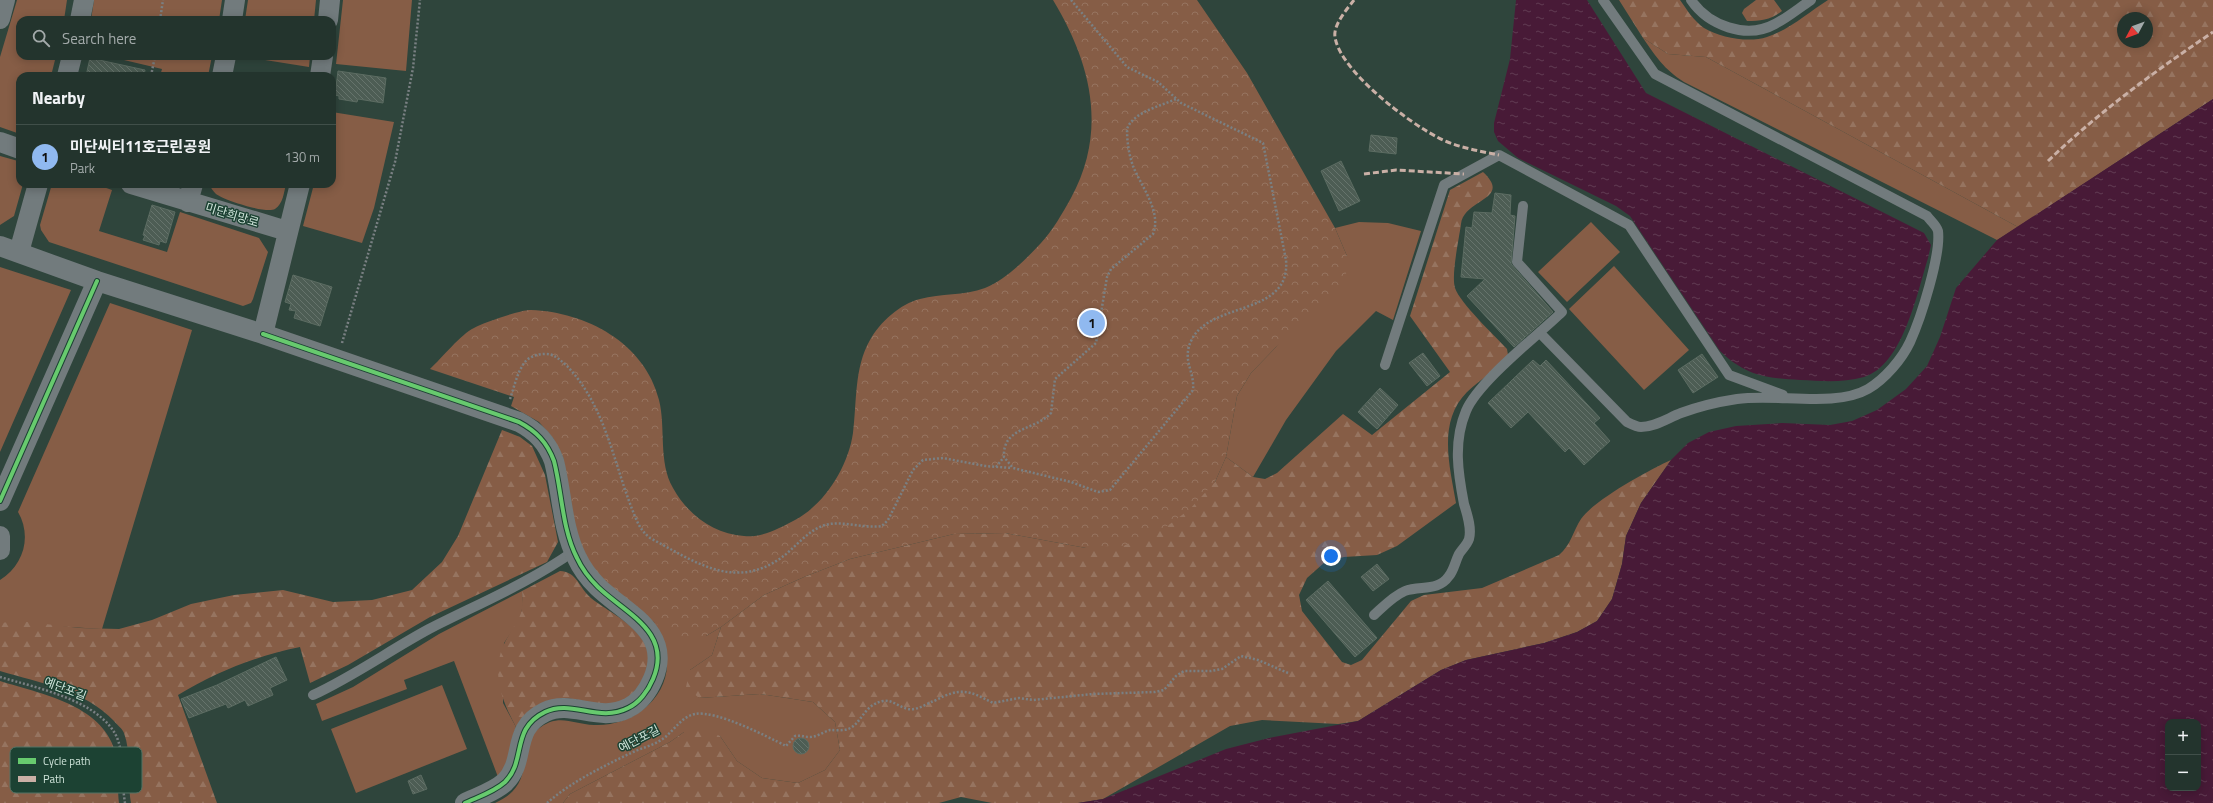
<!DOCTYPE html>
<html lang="en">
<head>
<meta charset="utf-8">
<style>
	body { margin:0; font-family:"Titillium Web","Noto Sans KR",sans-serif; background:#2f3f39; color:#f1f3f6 }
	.controls { position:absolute; right:12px; bottom:12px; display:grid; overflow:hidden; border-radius:8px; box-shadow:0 2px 10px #0003 }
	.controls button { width:36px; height:36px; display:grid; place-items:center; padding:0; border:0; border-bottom:1px solid #404f49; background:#23342d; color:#f1f3f6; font:20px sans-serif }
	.compass { position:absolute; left:2117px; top:12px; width:36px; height:36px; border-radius:50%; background:#23342d; box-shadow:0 2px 10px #0003; rotate:229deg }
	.you { position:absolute; left:1331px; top:556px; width:14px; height:14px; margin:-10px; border:3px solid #fff; border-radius:50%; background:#1a73e8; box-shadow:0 0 0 6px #1a73e833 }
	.badge { display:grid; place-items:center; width:26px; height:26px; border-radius:50%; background:#90b9f0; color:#111; font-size:13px; font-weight:700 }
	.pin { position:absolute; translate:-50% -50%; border:2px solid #fff; box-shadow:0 1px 4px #0006 }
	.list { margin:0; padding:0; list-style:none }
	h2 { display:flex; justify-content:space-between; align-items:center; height:52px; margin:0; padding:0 16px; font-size:17px }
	h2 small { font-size:13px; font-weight:400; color:#a3aaaa }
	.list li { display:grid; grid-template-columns:26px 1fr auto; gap:12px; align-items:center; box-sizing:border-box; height:64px; padding:0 16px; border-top:1px solid #404f49 }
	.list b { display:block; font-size:15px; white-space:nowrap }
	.list p { margin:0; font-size:13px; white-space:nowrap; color:#a3aaaa }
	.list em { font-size:13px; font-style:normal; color:#a3aaaa }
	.icon { flex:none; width:22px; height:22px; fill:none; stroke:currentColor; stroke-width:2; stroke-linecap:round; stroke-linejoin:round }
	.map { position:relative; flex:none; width:2213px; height:803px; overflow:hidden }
	.search { position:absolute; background:#23342d; box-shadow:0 2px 10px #0003; left:16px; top:16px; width:320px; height:44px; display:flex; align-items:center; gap:10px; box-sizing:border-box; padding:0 14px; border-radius:12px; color:#a3aaaa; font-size:15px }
	.panel { position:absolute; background:#23342d; box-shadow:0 2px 10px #0003; left:16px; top:72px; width:320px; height:116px; border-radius:12px }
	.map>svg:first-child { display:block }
	.grass { fill:#865d46 }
	.forest { fill:url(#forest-firs); fill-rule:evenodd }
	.park { fill:url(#park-crowns) }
	.water { fill:url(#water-ripples); fill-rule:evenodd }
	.building { fill:url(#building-back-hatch); stroke:#5c6c62 }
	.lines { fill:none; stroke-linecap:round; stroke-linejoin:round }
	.path { stroke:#7a8083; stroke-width:2.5; stroke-dasharray:2 2; stroke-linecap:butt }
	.lane { stroke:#727b7d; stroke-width:10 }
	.street { stroke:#727b7d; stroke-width:20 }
	.quiet { stroke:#cab0a6; stroke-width:3; stroke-dasharray:6 3; stroke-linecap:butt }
	.cycleway-casing { stroke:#1c4233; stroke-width:6 }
	.cycleway { stroke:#67ca6e; stroke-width:4 }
	.labels { text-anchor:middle; stroke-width:3; stroke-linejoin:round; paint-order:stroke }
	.street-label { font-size:12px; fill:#cfe4da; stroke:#1c4233 }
	.key { fill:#1c4233; stroke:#527365; stroke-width:1 }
	.key-label { font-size:11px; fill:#cfe4da }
</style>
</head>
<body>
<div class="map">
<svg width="2213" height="803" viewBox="0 0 2213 803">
	<defs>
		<pattern id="forest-firs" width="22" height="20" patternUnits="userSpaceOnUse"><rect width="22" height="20" fill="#865d46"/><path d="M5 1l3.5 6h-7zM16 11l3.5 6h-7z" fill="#967460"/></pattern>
		<pattern id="park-crowns" width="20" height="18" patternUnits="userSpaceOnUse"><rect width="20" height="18" fill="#865d46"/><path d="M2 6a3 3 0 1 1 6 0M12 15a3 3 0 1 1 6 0" fill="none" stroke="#967460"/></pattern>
		<pattern id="water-ripples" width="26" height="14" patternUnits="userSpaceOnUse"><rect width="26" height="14" fill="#481a37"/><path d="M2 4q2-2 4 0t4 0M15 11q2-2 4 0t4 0" fill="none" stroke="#613b53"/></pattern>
		<pattern id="building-back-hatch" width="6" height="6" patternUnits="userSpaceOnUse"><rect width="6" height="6" fill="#4d5d54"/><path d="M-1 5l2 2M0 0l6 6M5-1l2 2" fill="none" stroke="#66746c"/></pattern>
	</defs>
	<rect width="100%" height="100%" fill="#2f453c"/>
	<path class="grass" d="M 17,0 L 67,0 L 64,20 L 20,20 L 20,56 L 56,56 L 51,76 L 20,76 L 20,134 L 0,127 L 0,57 Z
		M 94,0 L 222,0 L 219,20 L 91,20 Z
		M 248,0 L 316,0 L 314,20 L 245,20 Z
		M 343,0 L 412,0 L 406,71 L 336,64 Z
		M 1643,38 L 1668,54 L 1706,57 L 2018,227 L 1997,240 L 1684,82 C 1664,69 1656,57 1643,38 Z
		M 107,56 L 212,56 L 208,76 L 160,76 L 162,69 Z
		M 239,56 L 310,56 L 309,67 Z
		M 332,112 L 394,122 L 374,208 L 362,243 L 303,226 L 314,184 L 332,184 Z
		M 0,156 L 18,161 L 20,165 L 20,184 L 23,184 L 14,216 L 0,225 Z
		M 52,184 L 95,184 L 112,190 L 99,231 L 167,252 L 180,212 L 259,238 L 268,252 L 253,299 L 251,303 L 243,306 L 49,242 L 41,230 L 40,225 Z
		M 209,184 L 286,184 C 284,192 283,204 275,209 C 266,214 224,200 216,194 C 213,191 211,188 209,184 Z
		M 1359,222 L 1388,223 L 1421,231 L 1393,320 L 1376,311 L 1336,351 L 1286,420 L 1253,477 L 1226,457 L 1237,396 L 1251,373 L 1276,347 L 1347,256 L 1335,228 Z
		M 1591,222 L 1620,252 L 1567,302 L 1538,272 Z
		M 1614,266 L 1689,350 L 1644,390 L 1569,309 Z
		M 0,267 L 71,290 L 0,452 Z
		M 110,303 L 192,330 L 102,629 L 0,623 L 0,580 C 24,565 32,536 18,512 Z
		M 522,591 L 523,604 L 520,619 L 504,643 L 503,703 L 516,727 C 509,745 511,764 498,777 L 454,661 L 404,680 L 407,689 L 322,721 L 316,704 L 353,687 L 439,634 Z
		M 653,622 L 706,636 L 721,627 L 712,655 L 690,670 L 699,698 L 760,694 L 813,702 L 835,722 L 840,750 L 825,770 L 798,783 L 762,778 L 737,761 L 720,736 L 684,732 L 670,742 L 570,794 L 563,803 L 495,803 C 538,784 515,750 537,730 C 558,712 572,724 594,725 C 628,727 666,702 667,665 C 667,655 656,633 653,622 Z
		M 442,685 L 467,749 L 356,793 L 331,729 Z"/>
	<path class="forest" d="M 1619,0 L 1680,0 C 1687,10 1694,21 1704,28 C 1721,38 1749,43 1767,37 C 1789,30 1809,12 1828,0 L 2213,0 L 2213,99 L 2018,227 L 1706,57 L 1668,54 L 1643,38 ZM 2123,18 L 2147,18 L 2147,42 L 2123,42 Z
		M 1756,0 L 1774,0 L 1782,11 C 1771,20 1761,21 1747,21 L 1742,13 L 1744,9 Z
		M 1483,172 C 1513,200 1464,198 1461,224 C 1459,239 1451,275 1455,288 C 1460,303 1495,336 1507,349 L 1508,355 C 1497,370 1481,379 1467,392 C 1437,422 1450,467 1456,503 L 1397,546 L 1377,555 L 1344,557 L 1325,562 L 1307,578 L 1299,595 L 1302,611 L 1342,662 L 1351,665 L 1362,660 L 1411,601 L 1424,595 L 1482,588 L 1559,555 C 1571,545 1573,531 1581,519 C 1594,500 1649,470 1671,460 L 1641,503 L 1626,536 L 1622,564 L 1612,599 L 1597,621 L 1577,632 L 1544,643 L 1466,660 L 1441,670 L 1358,721 L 1338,724 L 1262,720 L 1230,726 L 1103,799 L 1078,803 L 992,803 L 961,797 L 939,803 L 563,803 L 570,794 L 670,742 L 684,732 L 701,727 L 720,736 L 737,761 L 762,778 L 798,783 L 825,770 L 840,750 L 835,722 L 813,702 L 760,694 L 699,698 L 686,687 L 690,670 L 712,655 L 721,627 L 764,595 L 804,577 L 850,559 L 954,534 L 1005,533 L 1086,548 L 1215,482 L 1226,457 L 1253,477 L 1265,479 L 1277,473 L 1343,414 L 1372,435 L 1450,372 L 1410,316 L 1450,190 Z
		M 502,430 L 520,437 L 532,446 L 545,475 L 558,542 L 547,562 L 430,617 L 348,665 L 310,683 L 300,647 C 256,656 216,672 178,695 L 217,803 L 131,803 C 127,780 132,755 124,733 C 122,728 117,725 114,721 C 85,690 40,683 0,671 L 0,623 L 19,621 L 80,628 L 119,629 L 152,620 L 191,604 L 234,595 L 283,590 L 333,602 L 372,600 L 412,590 L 442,562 L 458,536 Z
		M 560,571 C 575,572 578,583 586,593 C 592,600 601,605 608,610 C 638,629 664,651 638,687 C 631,695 625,702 614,704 C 591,707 575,693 548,701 C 534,705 525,716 516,727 C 502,701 490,672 505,642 C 517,619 524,620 522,591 Z
		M 0,681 C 41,694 101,704 115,751 C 119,765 117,788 119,803 L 0,803 Z"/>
	<path class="park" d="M 1053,0 L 1197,0 L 1247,73 L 1335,228 L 1347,256 L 1346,275 L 1331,296 L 1276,347 L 1251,373 L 1237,396 L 1226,457 L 1215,482 L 1190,509 L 1166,527 L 1123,546 L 1086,548 L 1005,533 L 954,534 L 850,559 L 804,577 L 764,595 L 721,627 L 706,636 L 686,639 L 668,633 L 599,580 L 578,545 L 563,457 L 553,438 L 539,422 L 511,406 L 514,397 L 430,369 C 442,358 461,334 474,328 C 482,323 523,309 531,310 C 586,312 645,343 659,400 C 666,428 658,462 673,488 C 688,515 714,534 744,536 C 762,538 780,528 795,520 C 825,504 848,467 853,433 C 857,402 854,368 870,340 C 880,322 900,304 920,299 C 941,293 964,296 985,288 C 1007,279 1025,260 1041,243 C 1053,230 1062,214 1071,198 C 1108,130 1091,63 1053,0 Z"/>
	<path class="water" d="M 1516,0 L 1587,0 L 1646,93 L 1924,233 L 1931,245 L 1928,258 C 1917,293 1903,365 1864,377 C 1842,383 1822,381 1800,380 C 1766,378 1746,376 1720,351 L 1630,216 L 1616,206 L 1518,158 L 1498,141 L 1494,132 L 1494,123 L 1510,59 Z
		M 2213,99 L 2213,803 L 1078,803 L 1103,799 L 1226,749 L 1269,738 L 1358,721 L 1441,670 L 1466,660 L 1544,643 L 1577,632 L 1597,621 L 1612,599 L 1622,564 L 1626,536 L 1641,503 L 1671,460 L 1688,443 L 1709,432 L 1736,426 L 1782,423 L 1830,425 L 1852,421 L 1877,410 L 1906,389 L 1927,366 L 1940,337 L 1956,288 L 1997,240 ZM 2168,722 L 2198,722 L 2198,788 L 2168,788 Z"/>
	<path class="building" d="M 90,58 L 145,70 L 144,76 L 86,76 Z
		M 338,71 L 386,78 L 383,103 L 358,99 L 357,102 L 339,99 L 339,96 L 335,95 Z
		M 1371,135 L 1397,138 L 1396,154 L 1369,151 Z
		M 1341,161 L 1360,201 L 1339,211 L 1321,171 Z
		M 1495,193 L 1511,195 L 1510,215 L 1515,216 L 1511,264 L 1553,312 L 1514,347 L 1467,296 L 1485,279 L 1461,277 L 1466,227 L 1472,228 L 1474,212 L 1492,213 Z
		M 152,205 L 175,212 L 166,243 L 160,241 L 159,245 L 143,240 L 145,236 L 143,235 Z
		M 293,275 L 332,287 L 320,326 L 294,318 L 296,311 L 289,310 L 291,304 L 285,302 Z
		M 1423,353 L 1440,376 L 1427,386 L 1409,363 Z
		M 1702,354 L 1718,377 L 1693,393 L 1678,370 Z
		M 1533,360 L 1540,366 L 1546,360 L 1600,418 L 1594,423 L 1610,441 L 1584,465 L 1569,448 L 1565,452 L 1528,412 L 1511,428 L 1488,403 Z
		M 1380,388 L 1398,405 L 1377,429 L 1358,412 Z
		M 1377,564 L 1389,579 L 1373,591 L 1361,577 Z
		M 1328,581 L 1377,638 L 1355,657 L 1306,600 Z
		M 276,657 L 287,680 L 270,688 L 273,695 L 248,706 L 245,700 L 228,708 L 226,704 L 189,718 L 181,699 L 217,685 Z
		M793 746a8 8 0 1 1 16 0a8 8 0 1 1-16 0Z
		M 421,775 L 427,789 L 413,794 L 408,781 Z"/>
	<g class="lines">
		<path class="path" d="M 1071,0 L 1127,67 L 1158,82 L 1181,103 L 1263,143 L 1286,260 C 1291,316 1212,301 1192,339 C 1181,360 1195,371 1193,390 L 1110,490 L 1098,492 L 1071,482 L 1013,468 L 1004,457 C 1002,427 1036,430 1051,413 L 1055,379 L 1096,343 L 1107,277 L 1111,269 L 1153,234 C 1162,212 1141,186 1133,166 C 1129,155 1127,142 1127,129 C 1133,112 1161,106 1176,99
			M 160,20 L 163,0
			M 151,76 L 155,56
			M 342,343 L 395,162 L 413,68 L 420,0
			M 510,399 C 514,388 517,372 525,362 C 529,357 537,354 544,354 C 554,353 560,360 567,366 C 608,409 614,469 637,521 C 640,528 644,533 650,538 C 694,561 733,591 781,558 C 795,548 808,530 825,525 C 843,520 864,529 882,526 L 888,520 L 913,470 L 923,460 L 943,458 L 985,466 L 1012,468
			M 996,467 L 1004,457
			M 0,677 C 37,688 113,703 120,748 C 123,766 122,785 125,803
			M 547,803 C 571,782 602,767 631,753 C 641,748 652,746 661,740 C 673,733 680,717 695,714 C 716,710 766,736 786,746 L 795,736 C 801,735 805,737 810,737 C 817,737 823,732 830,730 C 835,730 843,731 848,729 C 862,724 863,705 883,701 C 894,699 902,711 914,709 C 921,708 928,703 934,701 C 961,687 968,690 993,703 L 1019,698 L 1033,700 L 1093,694 L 1155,692 L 1164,690 L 1176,676 L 1184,671 L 1211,671 L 1222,669 L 1241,656 L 1258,660 L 1288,673"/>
		<path class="lane" d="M 1691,0 C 1708,25 1746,40 1775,24 C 1787,18 1799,8 1811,0
			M 1540,333 L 1627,422 C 1631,424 1637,427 1641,427 C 1655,427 1668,418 1681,413 C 1700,406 1717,402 1737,399 C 1776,393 1835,408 1868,389 C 1885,379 1902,359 1910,342 C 1921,318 1941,255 1938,231 C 1937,226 1930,220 1927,216 L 1655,74 L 1603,0
			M 1385,365 L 1444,185 L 1499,155 L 1629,225 L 1729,375 L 1783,395
			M 1374,615 C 1383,607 1393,596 1405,591 C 1420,585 1438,592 1449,576 C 1454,570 1455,562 1459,554 C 1462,549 1467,545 1469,539 C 1472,528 1467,514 1464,504 C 1458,473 1453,442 1466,411 C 1478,382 1537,336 1562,312 L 1517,262 L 1523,206
			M 313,695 C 354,676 390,650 429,629 C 478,604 529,583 574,551"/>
		<path class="street" d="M 0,19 L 5,0
			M 80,20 L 84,0
			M 232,20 L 235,0
			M 328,20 L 330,0
			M 67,76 L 72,56
			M 222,76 L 226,56
			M 320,76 L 323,56
			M 0,142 L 20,149
			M 131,184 L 287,231
			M 188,202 L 193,184
			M 0,246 L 97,281 L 263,334 L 300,184
			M 19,252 L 38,184
			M 263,334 L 519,422 C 536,431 547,442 554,461 C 562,492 562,529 577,558 C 582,569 590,579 598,587 C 625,613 673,632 653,679 C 648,691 639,703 628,708 C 599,723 571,699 545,712 C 510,729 527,760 505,782 C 494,792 478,797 465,803
			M 0,501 L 97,281
			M 0,536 L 0,550"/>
		<path class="quiet" d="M 1354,0 C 1347,9 1333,25 1335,37 C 1340,71 1408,122 1437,137 C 1455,147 1479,151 1499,155
			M 2048,161 C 2100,111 2154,72 2213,32
			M 1364,174 L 1396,170 L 1464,174"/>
		<g class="cycleway-casing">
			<path id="cycleway" d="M 263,334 L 519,422 C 536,431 547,442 554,461 C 562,492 562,529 577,558 C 582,569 590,579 598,587 C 625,613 673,632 653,679 C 648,691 639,703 628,708 C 599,723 571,699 545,712 C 510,729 527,760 505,782 C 494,792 478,797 465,803
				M 0,501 L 97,281"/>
		</g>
		<use href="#cycleway" class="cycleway"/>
	</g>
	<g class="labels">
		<g class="street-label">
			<text transform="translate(232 215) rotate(17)" y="4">미단희망로</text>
			<text transform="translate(65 689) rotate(21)" y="4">예단포길</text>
			<text transform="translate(639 739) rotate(-27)" y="4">예단포길</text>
		</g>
	</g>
	<rect x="10" y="747" width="132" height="46" rx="6" class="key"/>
	<rect x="18" y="758" width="18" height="6" fill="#67ca6e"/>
	<rect x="18" y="776" width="18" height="6" fill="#cab0a6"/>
	<g class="key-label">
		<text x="43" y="765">Cycle path</text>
		<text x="43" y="783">Path</text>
	</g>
</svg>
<div class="controls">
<button>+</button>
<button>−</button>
</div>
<svg class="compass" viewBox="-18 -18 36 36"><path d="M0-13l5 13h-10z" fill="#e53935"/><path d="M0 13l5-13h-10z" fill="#a3aaaa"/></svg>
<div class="you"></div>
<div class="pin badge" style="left:1092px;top:323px">1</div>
<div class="search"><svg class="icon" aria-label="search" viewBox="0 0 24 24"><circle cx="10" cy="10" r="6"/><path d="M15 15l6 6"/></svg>Search here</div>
<section class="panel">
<h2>Nearby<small></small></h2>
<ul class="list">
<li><span class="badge">1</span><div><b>미단씨티11호근린공원</b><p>Park</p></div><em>130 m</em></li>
</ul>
</section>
</div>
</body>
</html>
